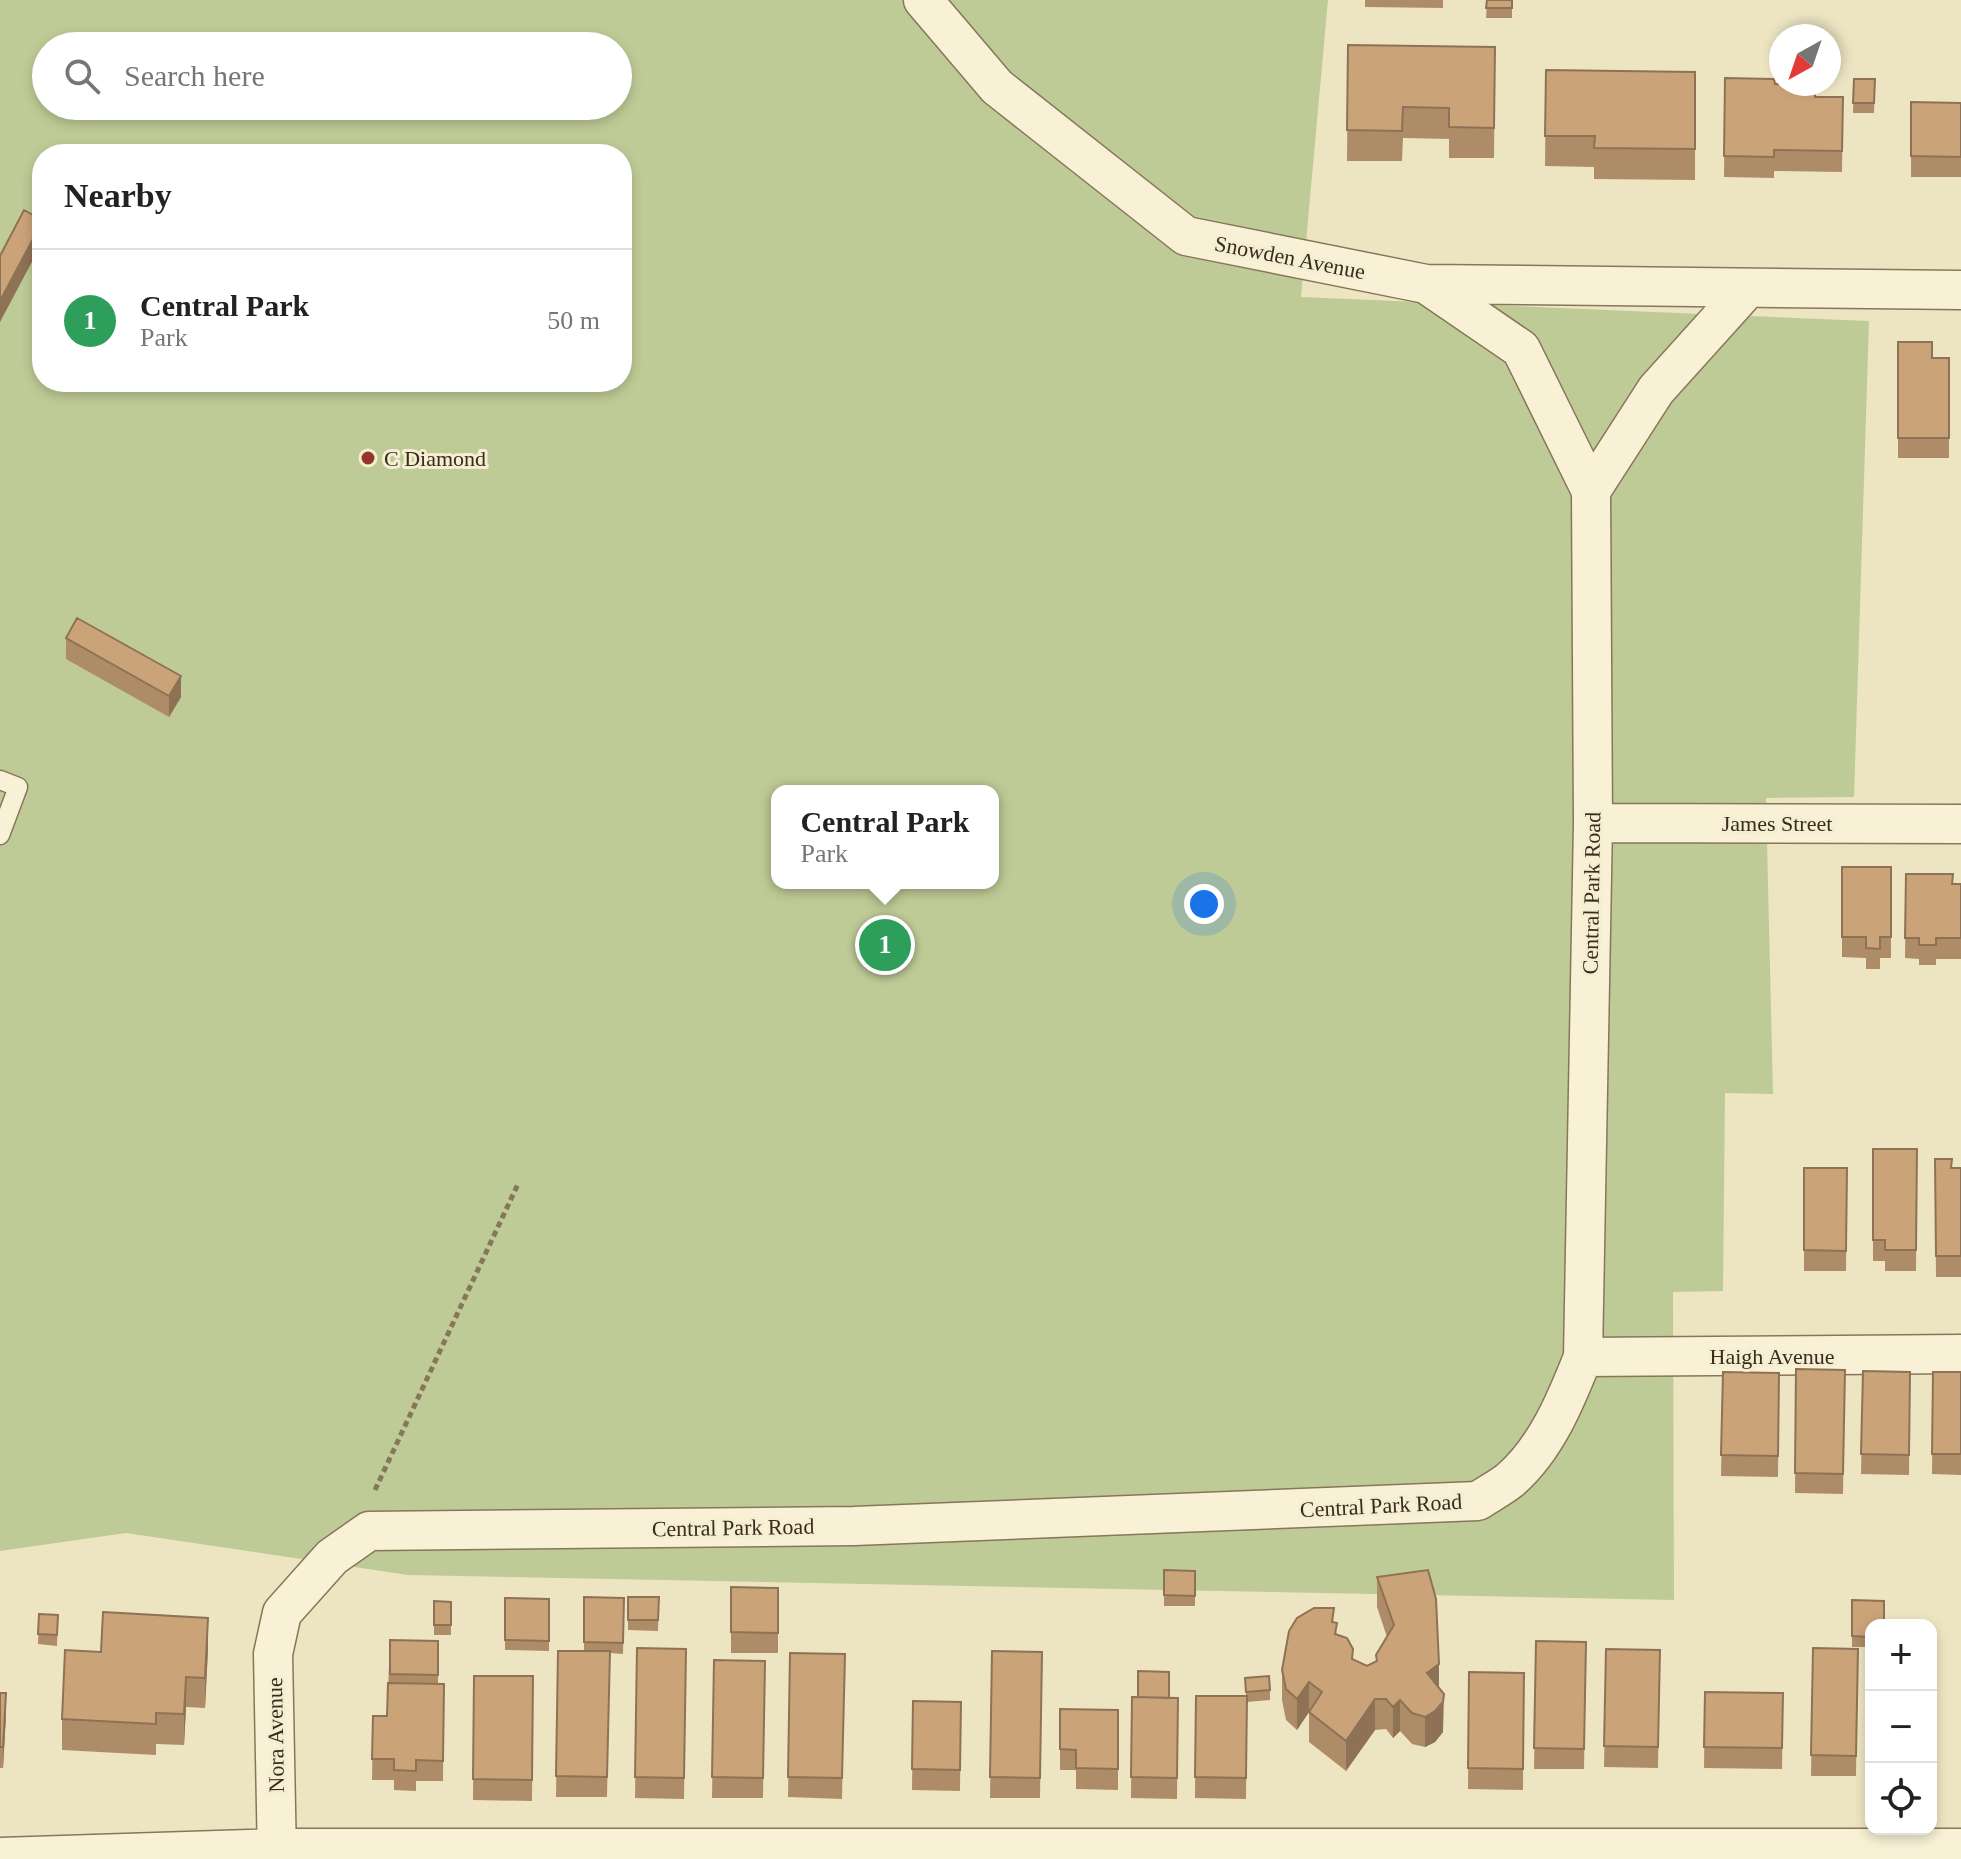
<!DOCTYPE html>
<html lang="en">
<head>
<meta charset="utf-8">
<style>
	body { margin:0; font-family:Georgia,serif; background:#f2f2f2; color:#222 }
	.controls { position:absolute; right:24px; bottom:24px; display:grid; overflow:hidden; border-radius:16px; box-shadow:0 4px 12px #0003 }
	.controls button { width:72px; height:72px; display:grid; place-items:center; padding:0; border:0; border-bottom:2px solid #e0e0e0; background:#fff; color:#222; font:40px sans-serif }
	.compass { position:absolute; left:1769px; top:24px; width:72px; height:72px; border-radius:50%; background:#fff; box-shadow:0 4px 12px #0003; rotate:220deg }
	.you { position:absolute; left:1204px; top:904px; width:28px; height:28px; margin:-20px; border:6px solid #fff; border-radius:50%; background:#1a73e8; box-shadow:0 0 0 12px #1a73e833 }
	.badge { display:grid; place-items:center; width:52px; height:52px; border-radius:50%; background:#db2777; color:#fff; font-size:26px; font-weight:700 }
	.pin { position:absolute; translate:-50% -50%; border:4px solid #fff; box-shadow:0 2px 8px #0006 }
	.popup { position:absolute; left:771px; top:785px; width:228px; height:104px; box-sizing:border-box; display:grid; place-content:center; border-radius:16px; background:#fff; filter:drop-shadow(0 2px 6px #0005); font-size:26px; white-space:nowrap; color:#767676 }
	.popup b { font-size:30px; color:#222 }
	.popup::after { content:''; position:absolute; left:50%; top:100%; margin-left:-16px; border:16px solid transparent; border-top-color:#fff }
	.list { margin:0; padding:0; list-style:none }
	h2 { display:flex; justify-content:space-between; align-items:center; height:104px; margin:0; padding:0 32px; font-size:34px }
	h2 small { font-size:26px; font-weight:400; color:#767676 }
	.list li { display:grid; grid-template-columns:52px 1fr auto; gap:24px; align-items:center; box-sizing:border-box; height:144px; padding:0 32px; border-top:2px solid #e0e0e0 }
	.list b { display:block; font-size:30px; white-space:nowrap }
	.list p { margin:0; font-size:26px; white-space:nowrap; color:#767676 }
	.list em { font-size:26px; font-style:normal; color:#767676 }
	.icon { flex:none; width:44px; height:44px; fill:none; stroke:currentColor; stroke-width:2; stroke-linecap:round; stroke-linejoin:round }
	.map { position:relative; flex:none; width:1961px; height:1859px; overflow:hidden }
	.search { position:absolute; background:#fff; box-shadow:0 4px 12px #0003; left:32px; top:32px; width:600px; height:88px; display:flex; align-items:center; gap:20px; box-sizing:border-box; padding:0 28px; border-radius:44px; color:#767676; font-size:30px }
	.panel { position:absolute; background:#fff; box-shadow:0 4px 12px #0003; left:32px; top:144px; width:600px; height:248px; border-radius:32px }
	.map>svg:first-child { display:block }
	.green { fill:#bfcb96; fill-rule:evenodd }
	.lines { fill:none; stroke-linecap:round; stroke-linejoin:round }
	.service-casing { stroke:#87765a; stroke-width:21 }
	.minor-casing { stroke:#87765a; stroke-width:41 }
	.path { stroke:#87765a; stroke-width:5; stroke-dasharray:6 4; stroke-linecap:butt }
	.service { stroke:#f8f1d5; stroke-width:18 }
	.minor { stroke:#f8f1d5; stroke-width:38 }
	.wall { fill:#af8c68 }
	.shaded-wall { fill:#8e7255 }
	.building { fill:#cba379; stroke:#8e7255; stroke-width:2 }
	.poi-dot { fill:#94352b; stroke:#f5eed2; stroke-width:3 }
	.labels { text-anchor:middle; stroke-width:6; stroke-linejoin:round; paint-order:stroke }
	.street-label { font-size:22px; fill:#372c1e; stroke:#f5eed2 }
	.poi-label { font-size:22px; fill:#372c1e; stroke:#f5eed2; text-anchor:start }
</style>
</head>
<body>
<div class="map">
<svg width="1961" height="1859" viewBox="0 0 1961 1859">
	<rect width="100%" height="100%" fill="#ede5c2"/>
	<path class="green" d="M 0,0 L 1328,0 L 1301,297 L 1869,321 L 1854,797 L 1766,798 L 1773,1094 L 1725,1093 L 1723,1291 L 1673,1292 L 1674,1600 L 408,1575 L 126,1533 L 0,1551 ZM 46,46 L 618,46 L 618,106 L 46,106 ZM 42,154 L 622,154 L 622,382 L 42,382 ZM 777,791 L 993,791 L 993,883 L 777,883 Z"/>
	<g class="lines">
		<g class="service-casing">
			<path id="service" d="M 0,780 L 18,787 L 0,835"/>
		</g>
		<g class="minor-casing">
			<path id="minor" d="M 923,0 L 997,87 L 1186,236 L 1426,284 L 1961,290
				M 1591,491 L 1656,390 L 1747,289
				M 1593,823 L 1961,824
				M 1583,1357 L 1961,1354
				M 0,1857 L 277,1848 L 1961,1848
				M 277,1859 L 273,1654 L 282,1613 L 332,1557 L 369,1531 L 854,1526 L 1478,1501 C 1488,1494 1500,1488 1510,1480 C 1546,1449 1566,1400 1583,1357 L 1593,823 L 1591,491 L 1521,349 L 1426,284"/>
		</g>
		<path class="path" d="M 375,1490 L 518,1184"/>
		<use href="#service" class="service"/>
		<use href="#minor" class="minor"/>
	</g>
	<path class="wall" d="M 1365,0 L 1443,0 L 1443,8 L 1365,7 Z
		M 1487,0 L 1512,0 L 1512,18 L 1486,18 Z
		M 1348,45 L 1495,47 L 1494,158 L 1449,158 L 1449,139 L 1403,138 L 1402,161 L 1347,161 Z
		M 1546,70 L 1695,72 L 1695,180 L 1594,179 L 1594,167 L 1545,166 Z
		M 1725,78 L 1775,84 L 1815,97 L 1843,97 L 1842,172 L 1774,171 L 1774,178 L 1724,177 Z
		M 1854,79 L 1875,79 L 1874,113 L 1853,113 Z
		M 1911,102 L 1961,103 L 1961,177 L 1911,177 Z
		M 1898,342 L 1932,358 L 1949,358 L 1949,458 L 1898,458 Z
		M 66,638 L 181,697 L 169,717 L 66,659 Z
		M 1842,867 L 1891,867 L 1891,958 L 1880,958 L 1880,969 L 1866,969 L 1866,958 L 1842,957 Z
		M 1906,874 L 1953,884 L 1961,884 L 1961,959 L 1936,959 L 1936,965 L 1919,965 L 1919,959 L 1905,958 Z
		M 1873,1149 L 1917,1149 L 1916,1271 L 1885,1271 L 1885,1261 L 1873,1261 Z
		M 1935,1159 L 1951,1168 L 1961,1168 L 1961,1277 L 1936,1277 Z
		M 1804,1168 L 1847,1168 L 1846,1271 L 1804,1271 Z
		M 1796,1369 L 1845,1370 L 1843,1494 L 1795,1493 Z
		M 1863,1371 L 1910,1372 L 1909,1475 L 1861,1474 Z
		M 1723,1372 L 1779,1373 L 1778,1477 L 1721,1476 Z
		M 1933,1372 L 1961,1372 L 1961,1475 L 1932,1474 Z
		M 1164,1570 L 1195,1571 L 1195,1606 L 1164,1606 Z
		M 1377,1577 L 1439,1688 L 1443,1732 L 1435,1742 L 1425,1747 L 1412,1744 L 1400,1731 L 1393,1738 L 1386,1729 L 1375,1730 L 1346,1771 L 1309,1742 L 1309,1712 L 1297,1730 L 1286,1720 L 1282,1700 L 1282,1670 L 1334,1623 L 1337,1635 L 1353,1660 L 1367,1666 L 1376,1662 L 1376,1655 L 1387,1637 L 1377,1607 Z
		M 731,1587 L 778,1588 L 778,1653 L 731,1653 Z
		M 584,1597 L 624,1598 L 623,1654 L 610,1653 L 607,1797 L 556,1797 L 558,1651 L 584,1651 Z
		M 628,1597 L 659,1597 L 658,1631 L 628,1630 Z
		M 505,1598 L 549,1599 L 549,1651 L 505,1650 Z
		M 1852,1600 L 1871,1625 L 1871,1647 L 1852,1647 Z
		M 434,1601 L 451,1602 L 451,1635 L 434,1635 Z
		M 39,1614 L 58,1615 L 57,1646 L 38,1644 Z
		M 390,1640 L 438,1641 L 438,1684 L 444,1684 L 443,1781 L 416,1781 L 416,1791 L 394,1790 L 394,1780 L 372,1780 L 373,1716 L 387,1716 Z
		M 1536,1641 L 1586,1642 L 1584,1769 L 1534,1769 Z
		M 637,1648 L 686,1649 L 684,1799 L 635,1798 Z
		M 1813,1648 L 1858,1649 L 1856,1776 L 1811,1776 Z
		M 208,1649 L 205,1708 L 186,1707 L 184,1745 L 156,1744 L 156,1755 L 62,1750 L 62,1719 L 101,1652 Z
		M 1606,1649 L 1660,1650 L 1658,1768 L 1604,1767 Z
		M 992,1651 L 1042,1652 L 1040,1798 L 990,1798 Z
		M 790,1653 L 845,1654 L 842,1799 L 788,1797 Z
		M 714,1660 L 765,1661 L 763,1798 L 712,1798 Z
		M 1469,1672 L 1524,1673 L 1523,1790 L 1468,1789 Z
		M 474,1676 L 533,1676 L 532,1801 L 473,1800 Z
		M 1245,1678 L 1270,1690 L 1270,1700 L 1247,1702 L 1246,1799 L 1195,1798 L 1196,1696 L 1246,1696 Z
		M 1705,1692 L 1783,1693 L 1782,1769 L 1704,1768 Z
		M 0,1693 L 6,1714 L 3,1768 L 0,1768 Z
		M 1132,1697 L 1178,1698 L 1177,1799 L 1131,1798 Z
		M 913,1701 L 961,1702 L 960,1791 L 912,1790 Z
		M 1060,1709 L 1118,1710 L 1118,1790 L 1076,1789 L 1076,1770 L 1060,1770 Z"/>
	<path class="shaded-wall" d="M 42,222 L 42,243 L 0,322 L 0,301 Z
		M 181,676 L 181,697 L 169,717 L 169,696 Z
		M 208,1618 L 208,1649 L 205,1708 L 205,1678 Z
		M 1439,1664 L 1439,1694 L 1427,1673 Z
		M 186,1677 L 186,1707 L 184,1745 L 184,1714 Z
		M 1309,1682 L 1309,1712 L 1297,1730 L 1297,1699 Z
		M 6,1693 L 6,1714 L 3,1768 L 3,1747 Z
		M 1444,1694 L 1443,1732 L 1435,1742 L 1425,1747 L 1425,1717 Z
		M 1375,1699 L 1375,1730 L 1346,1771 L 1346,1741 Z
		M 1400,1700 L 1400,1731 L 1393,1738 L 1393,1707 Z"/>
	<path class="building" d="M 1487,0 L 1512,0 L 1512,8 L 1486,8 Z
		M 1348,45 L 1495,47 L 1494,128 L 1449,127 L 1449,108 L 1403,107 L 1402,131 L 1347,130 Z
		M 1546,70 L 1695,72 L 1695,149 L 1594,148 L 1595,136 L 1545,136 Z
		M 1725,78 L 1774,79 L 1775,84 L 1815,85 L 1815,97 L 1843,97 L 1842,151 L 1774,150 L 1774,157 L 1724,156 Z
		M 1854,79 L 1875,79 L 1874,103 L 1853,103 Z
		M 1911,102 L 1961,103 L 1961,157 L 1911,156 Z
		M 24,210 L 42,220 L 42,222 L 0,301 L 0,256 Z
		M 1898,342 L 1932,342 L 1932,358 L 1949,358 L 1949,438 L 1898,438 Z
		M 77,618 L 181,676 L 169,696 L 66,638 Z
		M 1842,867 L 1891,867 L 1891,937 L 1880,937 L 1880,949 L 1866,948 L 1866,937 L 1842,937 Z
		M 1906,874 L 1953,874 L 1952,884 L 1961,884 L 1961,938 L 1936,938 L 1936,945 L 1919,945 L 1919,938 L 1905,938 Z
		M 1873,1149 L 1917,1149 L 1916,1250 L 1885,1250 L 1885,1240 L 1873,1240 Z
		M 1935,1159 L 1952,1159 L 1951,1168 L 1961,1168 L 1961,1256 L 1936,1256 Z
		M 1804,1168 L 1847,1168 L 1846,1251 L 1804,1250 Z
		M 1796,1369 L 1845,1370 L 1843,1474 L 1795,1473 Z
		M 1863,1371 L 1910,1372 L 1909,1455 L 1861,1454 Z
		M 1723,1372 L 1779,1373 L 1778,1456 L 1721,1455 Z
		M 1933,1372 L 1961,1372 L 1961,1454 L 1932,1454 Z
		M 1164,1570 L 1195,1571 L 1195,1596 L 1164,1595 Z
		M 1428,1570 L 1436,1599 L 1439,1664 L 1427,1673 L 1444,1694 L 1443,1702 L 1435,1711 L 1425,1717 L 1412,1713 L 1400,1700 L 1393,1707 L 1386,1699 L 1375,1699 L 1346,1741 L 1309,1712 L 1322,1692 L 1309,1682 L 1297,1699 L 1286,1689 L 1282,1670 L 1289,1631 L 1297,1618 L 1314,1608 L 1334,1608 L 1332,1622 L 1337,1623 L 1335,1634 L 1347,1638 L 1353,1649 L 1352,1659 L 1367,1666 L 1377,1661 L 1376,1655 L 1394,1625 L 1377,1577 Z
		M 731,1587 L 778,1588 L 778,1633 L 731,1632 Z
		M 584,1597 L 624,1598 L 623,1643 L 584,1642 Z
		M 628,1597 L 659,1597 L 658,1620 L 628,1620 Z
		M 505,1598 L 549,1599 L 549,1641 L 505,1640 Z
		M 1852,1600 L 1884,1601 L 1884,1625 L 1871,1625 L 1871,1637 L 1852,1636 Z
		M 434,1601 L 451,1602 L 451,1625 L 434,1625 Z
		M 103,1612 L 208,1618 L 205,1678 L 186,1677 L 184,1714 L 156,1713 L 156,1724 L 62,1719 L 65,1650 L 101,1652 Z
		M 39,1614 L 58,1615 L 57,1635 L 38,1634 Z
		M 390,1640 L 438,1641 L 438,1675 L 390,1674 Z
		M 1536,1641 L 1586,1642 L 1584,1749 L 1534,1748 Z
		M 637,1648 L 686,1649 L 684,1778 L 635,1777 Z
		M 1813,1648 L 1858,1649 L 1856,1756 L 1811,1755 Z
		M 1606,1649 L 1660,1650 L 1658,1747 L 1604,1746 Z
		M 558,1651 L 610,1651 L 607,1777 L 556,1776 Z
		M 992,1651 L 1042,1652 L 1040,1778 L 990,1777 Z
		M 790,1653 L 845,1654 L 842,1778 L 788,1777 Z
		M 714,1660 L 765,1661 L 763,1778 L 712,1777 Z
		M 1138,1671 L 1169,1672 L 1169,1698 L 1138,1697 Z
		M 1469,1672 L 1524,1673 L 1523,1769 L 1468,1768 Z
		M 474,1676 L 533,1676 L 532,1780 L 473,1779 Z
		M 1269,1676 L 1270,1690 L 1246,1692 L 1245,1678 Z
		M 388,1683 L 444,1684 L 443,1761 L 416,1760 L 416,1771 L 394,1770 L 394,1759 L 372,1759 L 373,1716 L 387,1716 Z
		M 1705,1692 L 1783,1693 L 1782,1748 L 1704,1747 Z
		M 0,1693 L 6,1693 L 3,1747 L 0,1747 Z
		M 1196,1696 L 1247,1696 L 1246,1778 L 1195,1777 Z
		M 1132,1697 L 1178,1698 L 1177,1778 L 1131,1777 Z
		M 913,1701 L 961,1702 L 960,1770 L 912,1769 Z
		M 1060,1709 L 1118,1710 L 1118,1769 L 1076,1768 L 1076,1750 L 1060,1749 Z"/>
	<circle class="poi-dot" cx="368" cy="458" r="8"/>
	<g class="labels">
		<g class="street-label">
			<text transform="translate(1290 257) rotate(11)" y="8">Snowden Avenue</text>
			<text x="1777" y="831">James Street</text>
			<text transform="translate(1591 893) rotate(-89)" y="8">Central Park Road</text>
			<text x="1772" y="1364">Haigh Avenue</text>
			<text transform="translate(1381 1505) rotate(-3)" y="8">Central Park Road</text>
			<text transform="translate(733 1527) rotate(-1)" y="8">Central Park Road</text>
			<text transform="translate(275 1735) rotate(-91)" y="8">Nora Avenue</text>
		</g>
		<g class="poi-label">
			<text x="384" y="466">C Diamond</text>
		</g>
	</g>
</svg>
<div class="controls">
<button>+</button>
<button>−</button>
<button><svg class="icon" aria-label="locate" viewBox="0 0 24 24"><circle cx="12" cy="12" r="6"/><path d="M12 2v4M12 18v4M2 12h4M18 12h4"/></svg></button>
</div>
<svg class="compass" viewBox="-18 -18 36 36"><path d="M0-13l5 13h-10z" fill="#e53935"/><path d="M0 13l5-13h-10z" fill="#767676"/></svg>
<div class="you"></div>
<div class="pin badge" style="left:885px;top:945px;background:#2e9e5b">1</div>
<div class="popup"><b>Central Park</b>Park</div>
<div class="search"><svg class="icon" aria-label="search" viewBox="0 0 24 24"><circle cx="10" cy="10" r="6"/><path d="M15 15l6 6"/></svg>Search here</div>
<section class="panel">
<h2>Nearby<small></small></h2>
<ul class="list">
<li><span class="badge" style="background:#2e9e5b">1</span><div><b>Central Park</b><p>Park</p></div><em>50 m</em></li>
</ul>
</section>
</div>
</body>
</html>
